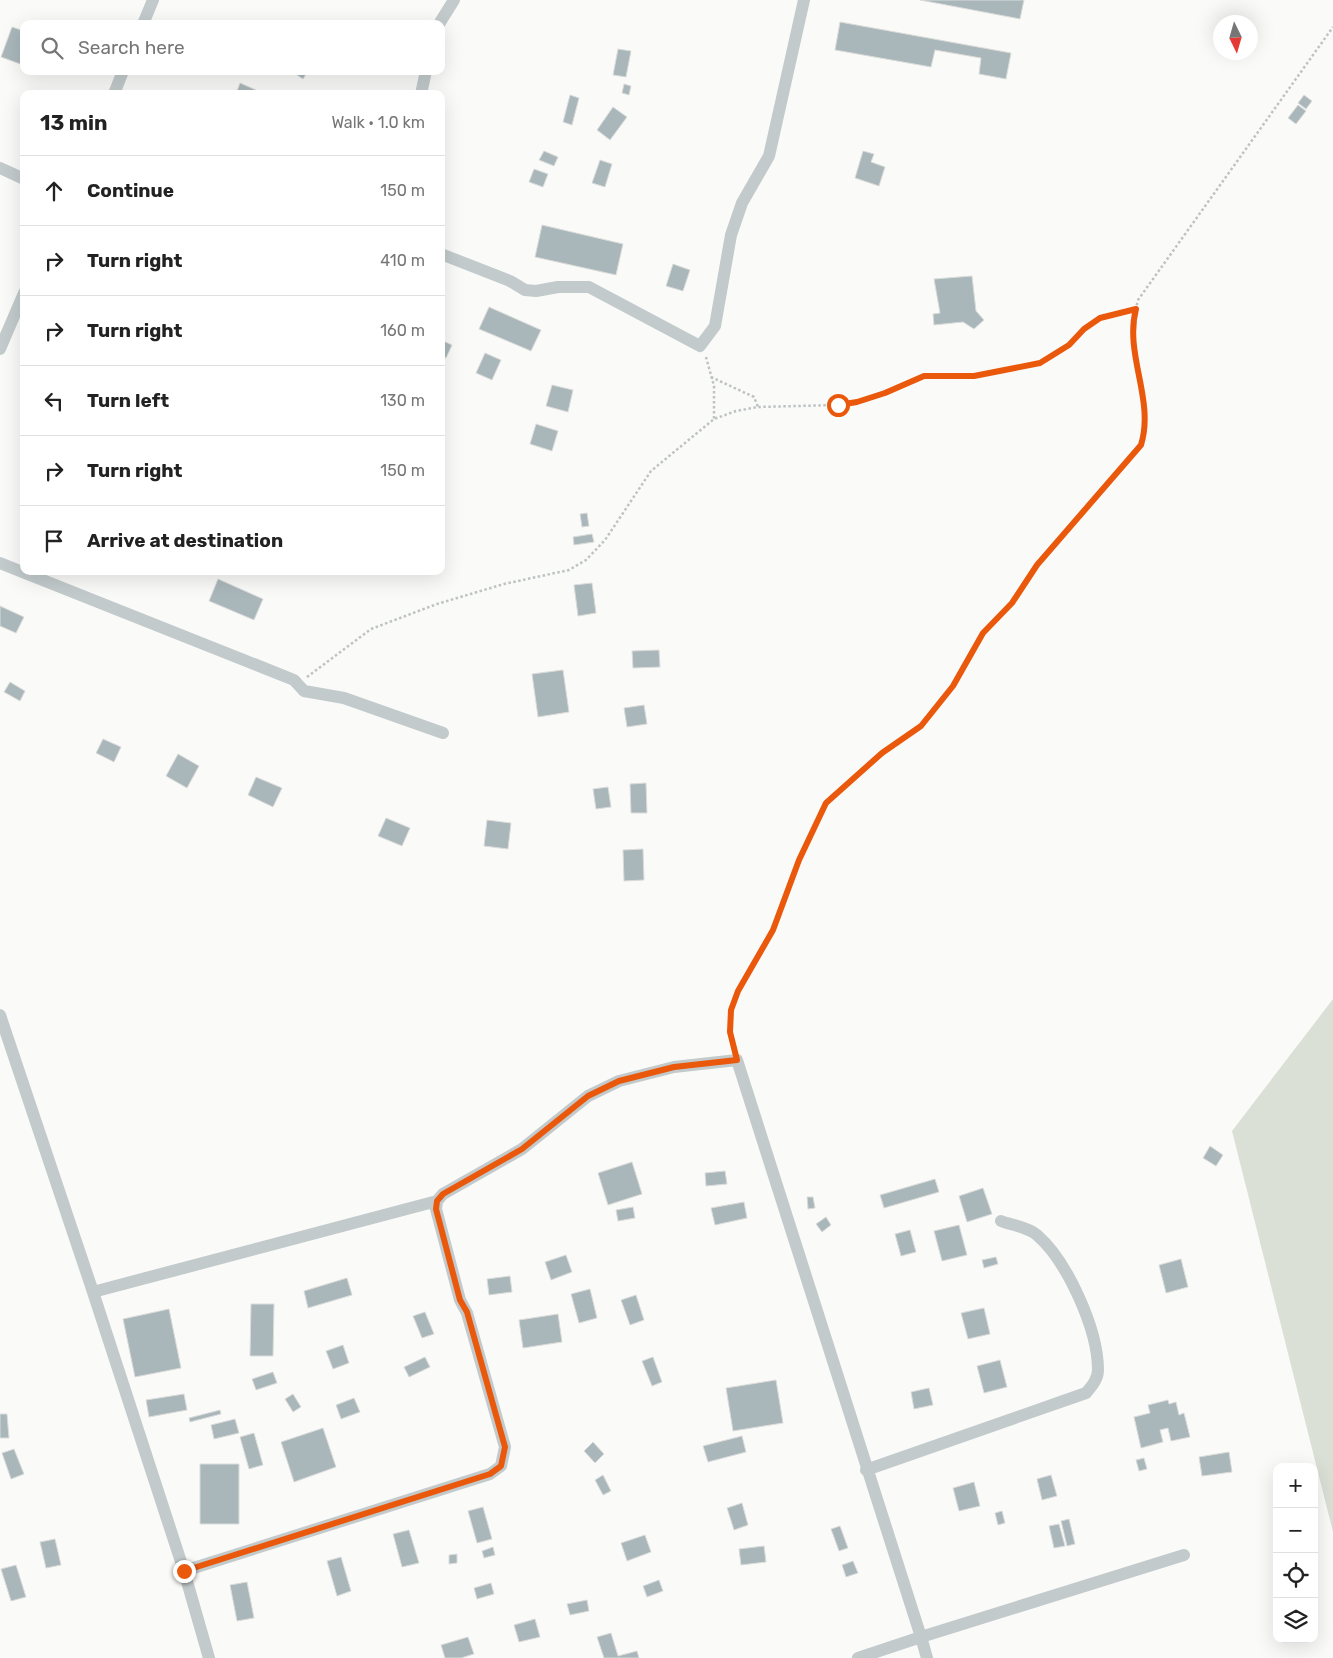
<!DOCTYPE html>
<html lang="en">
<head>
<meta charset="utf-8">
<style>
	body { margin:0; font-family:Rubik,sans-serif; background:#f6f6f6; color:#222 }
	.controls { position:absolute; right:15px; bottom:15px; display:grid; overflow:hidden; border-radius:10px; box-shadow:0 5px 20px #0002 }
	.controls button { width:45px; height:45px; display:grid; place-items:center; padding:0; border:0; border-bottom:1px solid #e0e0e0; background:#fff; color:#222; font:25px sans-serif }
	.compass { position:absolute; left:1213px; top:15px; width:45px; height:45px; border-radius:50%; background:#fff; box-shadow:0 5px 20px #0002; rotate:175deg }
	.stop { position:absolute; width:15px; height:15px; margin:-11px; border:4px solid #ea580c; border-radius:50%; background:#fff }
	.stop.end { background:#ea580c; border-color:#fff; box-shadow:0 1px 5px #0008 }
	.list { margin:0; padding:0; list-style:none }
	h2 { display:flex; justify-content:space-between; align-items:center; height:65px; margin:0; padding:0 20px; font-size:21px }
	h2 small { font-size:16px; font-weight:400; color:#767676 }
	.list li { display:grid; grid-template-columns:32px 1fr auto; gap:15px; align-items:center; box-sizing:border-box; height:70px; padding:0 20px; border-top:1px solid #e0e0e0 }
	.list b { display:block; font-size:19px; white-space:nowrap }
	.list em { font-size:16px; font-style:normal; color:#767676 }
	.icon { flex:none; width:28px; height:28px; fill:none; stroke:currentColor; stroke-width:2; stroke-linecap:round; stroke-linejoin:round }
	.map { position:relative; flex:none; width:1333px; height:1658px; overflow:hidden }
	.search { position:absolute; background:#fff; box-shadow:0 5px 20px #0002; left:20px; top:20px; width:425px; height:55px; display:flex; align-items:center; gap:12px; box-sizing:border-box; padding:0 18px; border-radius:10px; color:#767676; font-size:19px }
	.panel { position:absolute; background:#fff; box-shadow:0 5px 20px #0002; left:20px; top:90px; width:425px; height:485px; border-radius:10px }
	.map>svg:first-child { display:block }
	.green { fill:#dbe0d6 }
	.building { fill:#a9b7bb; stroke:#dcdcda }
	.lines { fill:none; stroke-linecap:round; stroke-linejoin:round }
	.path { stroke:#bdc2c4; stroke-width:2.5; stroke-dasharray:2.5 2.5; stroke-linecap:butt }
	.street { stroke:#c2cacc; stroke-width:12 }
	.route { stroke:#ea580c; stroke-width:6 }
</style>
</head>
<body>
<div class="map">
<svg width="1333" height="1658" viewBox="0 0 1333 1658">
	<rect width="100%" height="100%" fill="#fafaf8"/>
	<path class="green" d="M 1333,999 L 1333,1532 L 1232,1131 Z"/>
	<path class="building" d="M 920,0 L 1024,0 L 1020,19 Z
		M 840,22 L 1011,53 L 1006,79 L 979,74 L 981,58 L 935,50 L 931,67 L 835,50 Z
		M 12,27 L 24,31 L 23,65 L 1,57 Z
		M 618,49 L 631,51 L 626,77 L 613,75 Z
		M 291,71 L 308,71 L 303,79 Z
		M 240,83 L 256,90 L 255,94 L 236,94 Z
		M 624,84 L 631,86 L 629,95 L 622,93 Z
		M 570,95 L 579,98 L 572,125 L 563,122 Z
		M 1304,95 L 1312,101 L 1306,109 L 1298,103 Z
		M 1298,105 L 1306,111 L 1296,124 L 1288,118 Z
		M 613,107 L 627,117 L 610,140 L 597,130 Z
		M 544,151 L 558,157 L 554,166 L 539,160 Z
		M 863,151 L 874,154 L 871,162 L 885,167 L 879,186 L 855,178 Z
		M 600,160 L 612,164 L 605,187 L 592,183 Z
		M 534,169 L 548,174 L 543,187 L 529,182 Z
		M 542,225 L 623,244 L 616,275 L 535,257 Z
		M 673,264 L 690,270 L 683,291 L 666,286 Z
		M 972,276 L 976,311 L 984,320 L 974,329 L 963,322 L 934,325 L 933,314 L 940,313 L 934,279 Z
		M 489,307 L 541,330 L 531,351 L 479,329 Z
		M 441,340 L 452,345 L 446,358 L 441,356 Z
		M 485,353 L 501,360 L 492,380 L 476,373 Z
		M 552,385 L 573,390 L 568,412 L 546,406 Z
		M 536,424 L 558,431 L 552,451 L 530,444 Z
		M 587,513 L 589,526 L 582,527 L 580,514 Z
		M 592,534 L 594,542 L 574,545 L 573,537 Z
		M 218,579 L 263,599 L 254,620 L 209,601 Z
		M 592,583 L 596,613 L 578,616 L 574,585 Z
		M 0,606 L 24,617 L 16,633 L 0,626 Z
		M 659,650 L 660,667 L 633,668 L 632,651 Z
		M 563,670 L 569,712 L 538,717 L 532,674 Z
		M 10,682 L 25,691 L 20,701 L 4,692 Z
		M 644,705 L 647,724 L 627,727 L 624,708 Z
		M 103,739 L 121,747 L 114,762 L 96,753 Z
		M 178,754 L 199,766 L 187,788 L 166,776 Z
		M 256,777 L 282,788 L 273,807 L 248,795 Z
		M 646,783 L 647,813 L 631,813 L 630,784 Z
		M 608,787 L 611,807 L 596,809 L 593,789 Z
		M 386,818 L 410,828 L 402,846 L 378,836 Z
		M 487,820 L 511,823 L 508,849 L 484,846 Z
		M 643,849 L 644,880 L 624,881 L 623,850 Z
		M 1210,1146 L 1223,1155 L 1216,1166 L 1203,1158 Z
		M 632,1162 L 642,1194 L 608,1205 L 598,1173 Z
		M 725,1171 L 727,1184 L 706,1186 L 705,1173 Z
		M 935,1179 L 939,1192 L 884,1208 L 880,1195 Z
		M 983,1188 L 992,1214 L 967,1222 L 959,1196 Z
		M 807,1197 L 813,1197 L 815,1208 L 808,1209 Z
		M 744,1202 L 747,1218 L 715,1225 L 711,1208 Z
		M 633,1207 L 635,1218 L 618,1221 L 616,1210 Z
		M 826,1217 L 831,1225 L 822,1232 L 816,1224 Z
		M 959,1225 L 967,1255 L 942,1261 L 934,1231 Z
		M 910,1230 L 916,1252 L 901,1256 L 895,1234 Z
		M 566,1255 L 572,1272 L 551,1280 L 545,1262 Z
		M 996,1257 L 998,1264 L 984,1268 L 982,1260 Z
		M 1181,1259 L 1188,1287 L 1166,1293 L 1159,1265 Z
		M 510,1276 L 512,1292 L 489,1295 L 487,1279 Z
		M 347,1278 L 352,1295 L 308,1308 L 304,1291 Z
		M 590,1289 L 597,1318 L 579,1323 L 571,1294 Z
		M 636,1295 L 644,1320 L 630,1325 L 621,1300 Z
		M 251,1304 L 274,1304 L 273,1356 L 250,1356 Z
		M 984,1308 L 990,1334 L 968,1339 L 961,1313 Z
		M 169,1309 L 181,1368 L 135,1377 L 123,1319 Z
		M 425,1312 L 434,1334 L 422,1338 L 413,1316 Z
		M 558,1314 L 562,1342 L 523,1348 L 519,1320 Z
		M 343,1345 L 349,1363 L 333,1369 L 326,1351 Z
		M 425,1357 L 430,1367 L 409,1377 L 404,1367 Z
		M 653,1357 L 662,1382 L 652,1386 L 642,1361 Z
		M 1000,1360 L 1007,1387 L 984,1393 L 977,1366 Z
		M 273,1372 L 277,1383 L 256,1390 L 252,1379 Z
		M 776,1380 L 783,1423 L 733,1431 L 726,1388 Z
		M 929,1388 L 933,1405 L 914,1409 L 911,1392 Z
		M 184,1394 L 187,1410 L 149,1417 L 146,1400 Z
		M 293,1394 L 301,1407 L 293,1412 L 285,1399 Z
		M 354,1398 L 360,1412 L 341,1419 L 336,1405 Z
		M 1168,1400 L 1169,1404 L 1176,1402 L 1179,1415 L 1184,1413 L 1190,1437 L 1171,1441 L 1168,1428 L 1160,1430 L 1163,1442 L 1141,1448 L 1134,1417 L 1150,1413 L 1148,1405 Z
		M 220,1410 L 221,1414 L 190,1422 L 189,1418 Z
		M 0,1414 L 7,1414 L 9,1438 L 0,1438 Z
		M 235,1419 L 239,1433 L 214,1439 L 211,1425 Z
		M 323,1428 L 336,1467 L 294,1482 L 281,1442 Z
		M 254,1433 L 263,1465 L 249,1469 L 240,1437 Z
		M 742,1436 L 746,1452 L 708,1462 L 703,1446 Z
		M 593,1442 L 604,1454 L 595,1463 L 584,1451 Z
		M 14,1449 L 24,1474 L 11,1479 L 2,1453 Z
		M 1229,1452 L 1232,1472 L 1202,1476 L 1199,1457 Z
		M 1144,1458 L 1147,1469 L 1139,1471 L 1136,1460 Z
		M 200,1464 L 239,1464 L 239,1524 L 200,1524 Z
		M 603,1475 L 611,1491 L 603,1495 L 595,1480 Z
		M 1051,1475 L 1057,1496 L 1042,1500 L 1037,1479 Z
		M 974,1482 L 980,1506 L 959,1511 L 953,1488 Z
		M 742,1503 L 748,1525 L 734,1530 L 727,1508 Z
		M 483,1507 L 492,1539 L 477,1543 L 468,1511 Z
		M 1002,1511 L 1005,1523 L 998,1525 L 995,1513 Z
		M 1069,1519 L 1075,1544 L 1067,1546 L 1061,1521 Z
		M 1059,1524 L 1065,1546 L 1054,1548 L 1049,1526 Z
		M 840,1526 L 848,1548 L 839,1551 L 831,1529 Z
		M 409,1530 L 419,1563 L 402,1567 L 393,1534 Z
		M 645,1535 L 651,1552 L 627,1561 L 621,1543 Z
		M 55,1539 L 61,1565 L 46,1568 L 40,1542 Z
		M 764,1546 L 766,1562 L 741,1565 L 739,1549 Z
		M 493,1547 L 495,1555 L 484,1558 L 482,1551 Z
		M 457,1554 L 457,1563 L 449,1564 L 449,1555 Z
		M 341,1557 L 351,1591 L 337,1596 L 327,1561 Z
		M 853,1561 L 858,1573 L 846,1577 L 842,1565 Z
		M 16,1565 L 26,1597 L 11,1601 L 1,1569 Z
		M 659,1580 L 663,1591 L 647,1597 L 643,1586 Z
		M 247,1582 L 254,1618 L 237,1621 L 230,1585 Z
		M 491,1583 L 494,1594 L 477,1599 L 474,1588 Z
		M 587,1600 L 589,1611 L 570,1615 L 567,1604 Z
		M 535,1619 L 540,1637 L 519,1642 L 514,1625 Z
		M 611,1633 L 618,1656 L 637,1651 L 639,1658 L 604,1658 L 597,1637 Z
		M 468,1637 L 474,1654 L 461,1658 L 445,1658 L 441,1645 Z"/>
	<g class="lines">
		<path class="path" d="M 706,357 L 714,386 L 714,419
			M 711,377 L 754,397 L 758,407
			M 307,677 L 371,629 L 437,604 L 504,584 L 569,570 L 586,560 L 605,540 L 651,471 L 714,419 L 736,411 L 758,407 L 838,405 L 857,402 L 924,376 L 974,377 L 1040,363 L 1069,345 L 1084,329 L 1100,318 L 1136,309
			M 734,1049 L 730,1032 L 731,1010 L 738,991 L 773,930 L 799,860 L 826,803 L 882,753 L 921,726 L 953,686 L 983,633 L 1012,603 L 1037,565 L 1141,445 C 1153,409 1135,372 1133,335 C 1132,323 1135,312 1138,300 L 1333,27"/>
		<path class="street" d="M 143,24 L 153,0
			M 439,24 L 454,0
			M 114,94 L 123,71
			M 421,94 L 426,71
			M 0,168 L 24,179
			M 441,254 L 510,281 L 525,290 L 536,291 L 558,287 L 589,287 L 700,346 L 715,326 L 731,235 L 742,203 L 769,156 L 804,0
			M 0,349 L 24,293
			M 0,563 L 294,680 L 304,691 L 344,698 L 443,733
			M 0,1015 L 93,1292 L 184,1571
			M 93,1292 L 437,1201
			M 866,1470 L 1086,1393 C 1092,1386 1098,1379 1098,1370 C 1098,1329 1067,1261 1037,1235 C 1028,1227 1011,1225 1001,1221
			M 209,1658 L 184,1571 L 490,1474 L 501,1466 L 505,1447 L 467,1313 L 460,1300 L 436,1209 L 437,1201 L 443,1194 L 522,1149 L 588,1096 L 619,1081 L 674,1067 L 737,1060 L 921,1637 L 1184,1555
			M 858,1658 L 921,1637 L 927,1658"/>
	</g>
	<g class="lines">
		<path class="route" d="M 184,1571 L 490,1474 L 501,1466 L 505,1447 L 467,1312 L 460,1300 L 436,1209 L 437,1201 L 443,1194 L 522,1149 L 588,1096 L 619,1081 L 674,1067 L 737,1060 L 730,1032 L 731,1010 L 738,991 L 773,930 L 799,860 L 826,803 L 882,753 L 921,726 L 953,686 L 983,633 L 1012,603 L 1037,565 L 1141,445 C 1155,400 1124,354 1136,309 L 1100,318 L 1084,329 L 1069,345 L 1040,363 L 974,376 L 924,376 L 885,393 L 857,402 L 838,405"/>
	</g>
</svg>
<div class="controls">
<button>+</button>
<button>−</button>
<button><svg class="icon" aria-label="locate" viewBox="0 0 24 24"><circle cx="12" cy="12" r="6"/><path d="M12 2v4M12 18v4M2 12h4M18 12h4"/></svg></button>
<button><svg class="icon" aria-label="layers" viewBox="0 0 24 24"><path d="M12 4l9 5-9 5-9-5zM3 14l9 5 9-5"/></svg></button>
</div>
<svg class="compass" viewBox="-18 -18 36 36"><path d="M0-13l5 13h-10z" fill="#e53935"/><path d="M0 13l5-13h-10z" fill="#767676"/></svg>
<div class="stop" style="left:838px;top:405px"></div>
<div class="stop end" style="left:184px;top:1571px"></div>
<div class="search"><svg class="icon" aria-label="search" viewBox="0 0 24 24"><circle cx="10" cy="10" r="6"/><path d="M15 15l6 6"/></svg>Search here</div>
<section class="panel">
<h2>13 min<small>Walk · 1.0 km</small></h2>
<ul class="list">
<li><svg class="icon" aria-label="ahead" viewBox="0 0 24 24"><path d="M12 20V5M6 11l6-6 6 6"/></svg><div><b>Continue</b></div><em>150 m</em></li>
<li><svg class="icon" aria-label="right" viewBox="0 0 24 24"><path d="M7 20v-9h11M14 6l5 5-5 5"/></svg><div><b>Turn right</b></div><em>410 m</em></li>
<li><svg class="icon" aria-label="right" viewBox="0 0 24 24"><path d="M7 20v-9h11M14 6l5 5-5 5"/></svg><div><b>Turn right</b></div><em>160 m</em></li>
<li><svg class="icon" aria-label="left" viewBox="0 0 24 24"><path d="M17 20v-9H6M10 6l-5 5 5 5"/></svg><div><b>Turn left</b></div><em>130 m</em></li>
<li><svg class="icon" aria-label="right" viewBox="0 0 24 24"><path d="M7 20v-9h11M14 6l5 5-5 5"/></svg><div><b>Turn right</b></div><em>150 m</em></li>
<li><svg class="icon" aria-label="arrive" viewBox="0 0 24 24"><path d="M6 21V4h12l-3 4 3 4H6"/></svg><div><b>Arrive at destination</b></div></li>
</ul>
</section>
</div>
</body>
</html>
